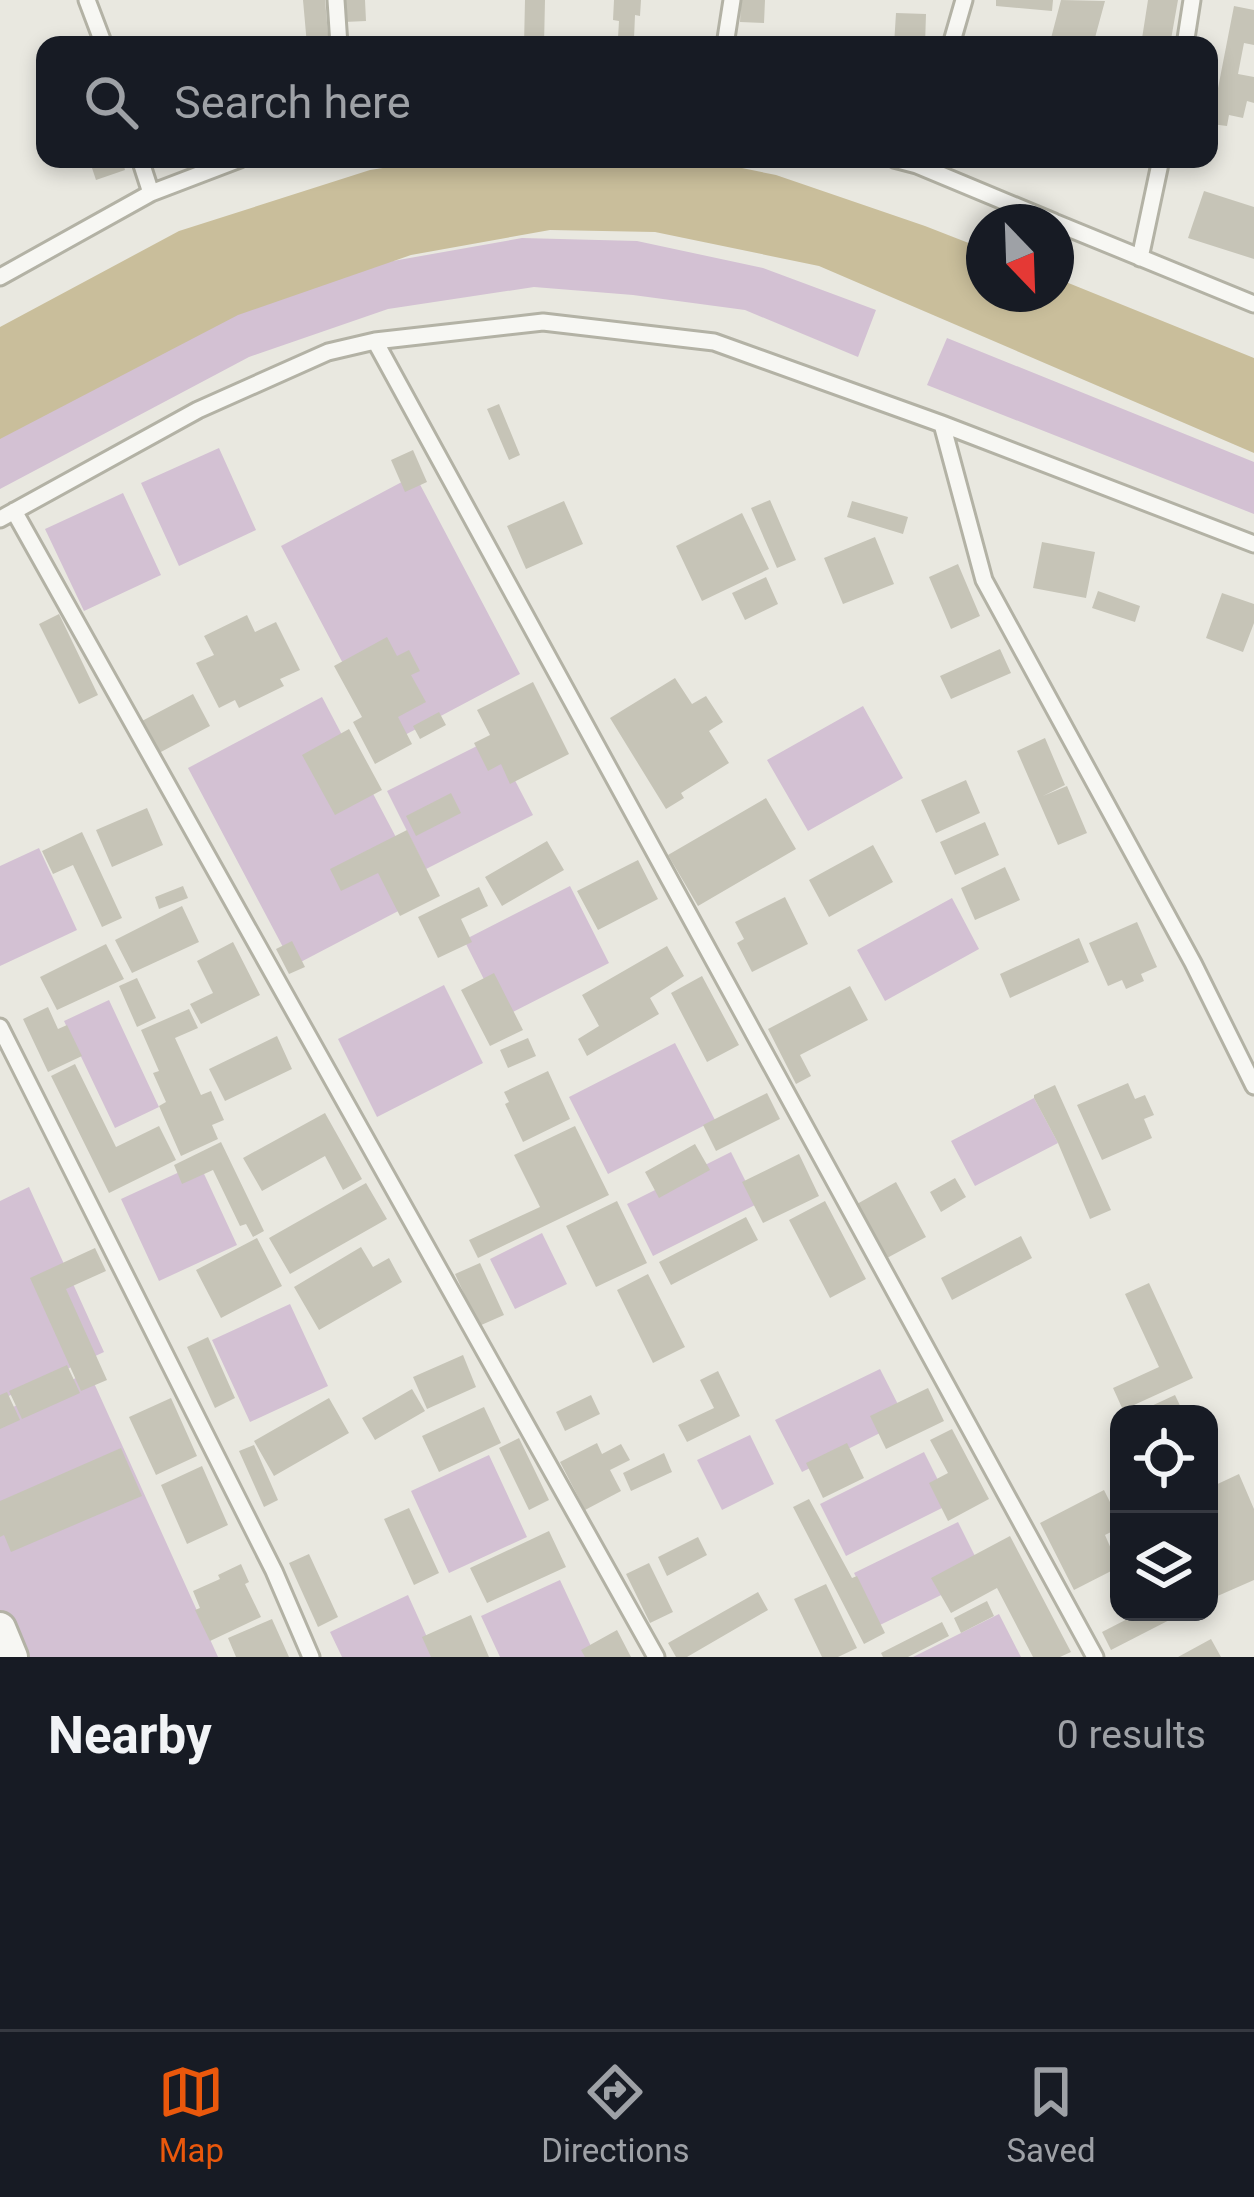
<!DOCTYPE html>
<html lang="en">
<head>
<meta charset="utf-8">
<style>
	body { margin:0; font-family:Roboto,sans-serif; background:#20242c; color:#f1f3f6 }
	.controls { position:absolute; right:36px; bottom:36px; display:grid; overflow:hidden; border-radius:24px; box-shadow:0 6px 18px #0003 }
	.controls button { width:108px; height:108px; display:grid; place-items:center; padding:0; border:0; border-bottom:3px solid #363941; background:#171b24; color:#f1f3f6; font:60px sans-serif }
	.compass { position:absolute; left:966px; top:204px; width:108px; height:108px; border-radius:50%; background:#171b24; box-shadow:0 6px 18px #0003; rotate:157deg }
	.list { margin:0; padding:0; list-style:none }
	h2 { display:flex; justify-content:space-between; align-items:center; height:156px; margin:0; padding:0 48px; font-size:51px }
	h2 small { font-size:39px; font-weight:400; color:#9ea1a6 }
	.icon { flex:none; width:66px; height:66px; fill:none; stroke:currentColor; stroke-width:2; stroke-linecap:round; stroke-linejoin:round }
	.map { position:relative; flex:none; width:1254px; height:1657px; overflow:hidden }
	.search { position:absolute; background:#171b24; box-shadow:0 6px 18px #0003; left:36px; right:36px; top:36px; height:132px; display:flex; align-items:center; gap:30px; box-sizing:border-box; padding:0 42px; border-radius:24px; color:#9ea1a6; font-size:45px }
	.sheet { height:372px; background:#171b24 }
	nav { display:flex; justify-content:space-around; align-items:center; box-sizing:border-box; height:168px; border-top:3px solid #363941; background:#171b24; font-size:33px; color:#9ea1a6 }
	nav a { display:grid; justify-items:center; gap:6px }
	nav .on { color:#ea580c }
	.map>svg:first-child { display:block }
	.green { fill:#d3c1d3 }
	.water { fill:#c9be9b }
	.building { fill:#c6c4b7 }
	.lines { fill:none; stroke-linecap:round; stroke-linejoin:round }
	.lane-casing { stroke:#b3b2a5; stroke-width:21 }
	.street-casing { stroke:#b3b2a5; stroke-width:36 }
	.lane { stroke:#f7f7f3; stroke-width:15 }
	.street { stroke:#f7f7f3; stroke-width:30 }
</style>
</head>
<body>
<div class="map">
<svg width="1254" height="1657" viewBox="0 0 1254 1657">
	<rect width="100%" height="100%" fill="#e9e8e0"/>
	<path class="green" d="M 522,238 L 637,241 L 763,268 L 876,310 L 858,357 L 745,310 L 633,295 L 534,287 L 388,309 L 249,357 L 0,489 L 0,435 L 229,315 L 376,264 Z
		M 947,338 L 1254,462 L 1254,514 L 927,385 Z
		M 219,448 L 256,530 L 179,566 L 141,483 Z
		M 415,475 L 520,674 L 386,745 L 281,546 Z
		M 123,493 L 161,575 L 84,611 L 45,529 Z
		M 322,697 L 427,896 L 293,966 L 188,768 Z
		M 863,706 L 903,778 L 808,831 L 767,760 Z
		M 493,738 L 533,815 L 426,869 L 387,791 Z
		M 39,848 L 77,930 L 0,966 L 0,866 Z
		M 570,886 L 609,963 L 503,1017 L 464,940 Z
		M 952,898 L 979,949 L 885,1001 L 857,950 Z
		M 444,985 L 483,1063 L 377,1117 L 338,1039 Z
		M 109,1000 L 159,1107 L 115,1128 L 64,1021 Z
		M 675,1043 L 715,1120 L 608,1174 L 569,1097 Z
		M 1034,1098 L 1058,1143 L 975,1186 L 951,1141 Z
		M 731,1152 L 757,1204 L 653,1256 L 627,1204 Z
		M 199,1163 L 237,1245 L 159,1281 L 121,1199 Z
		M 29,1187 L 104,1352 L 0,1400 L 0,1201 Z
		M 542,1233 L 567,1284 L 515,1309 L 490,1259 Z
		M 290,1304 L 328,1386 L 250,1422 L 212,1340 Z
		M 880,1369 L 906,1420 L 802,1472 L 775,1420 Z
		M 89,1372 L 218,1657 L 0,1657 L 0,1413 Z
		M 750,1435 L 774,1484 L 722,1510 L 697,1460 Z
		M 924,1452 L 950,1504 L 846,1556 L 820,1504 Z
		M 489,1455 L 527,1537 L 449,1573 L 411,1491 Z
		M 958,1522 L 984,1574 L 880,1625 L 854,1573 Z
		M 560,1580 L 596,1657 L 500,1657 L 481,1616 Z
		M 408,1595 L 436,1657 L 342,1657 L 330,1632 Z
		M 999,1614 L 1021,1657 L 913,1657 Z"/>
	<path class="water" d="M 440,159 L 698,159 L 776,175 L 925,226 L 984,249 L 984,294 L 1056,294 L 1056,278 L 1254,358 L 1254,453 L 819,266 L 655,232 L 550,230 L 411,255 L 238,315 L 0,439 L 0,327 L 179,231 L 370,170 Z"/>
	<path class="building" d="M 303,0 L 325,0 L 329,45 L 307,45 Z
		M 344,0 L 365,0 L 366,21 L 344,22 Z
		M 525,0 L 545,0 L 544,45 L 524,45 Z
		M 614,0 L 641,0 L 640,16 L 635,15 L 634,39 L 618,38 L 619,21 L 613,20 Z
		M 741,0 L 765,0 L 764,23 L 740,22 Z
		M 996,0 L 1053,0 L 1052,11 L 996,6 Z
		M 1061,0 L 1105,1 L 1093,45 L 1062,45 L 1050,42 Z
		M 1148,0 L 1178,0 L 1170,45 L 1141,45 Z
		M 1234,6 L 1254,10 L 1254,45 L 1244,43 L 1238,74 L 1254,77 L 1254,103 L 1247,101 L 1243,118 L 1229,115 L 1227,126 L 1211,124 Z
		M 896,13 L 926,14 L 925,45 L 894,45 Z
		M 89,159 L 122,159 L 125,170 L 96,180 Z
		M 1204,191 L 1254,207 L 1254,259 L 1188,238 Z
		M 499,404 L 520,455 L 509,460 L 487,409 Z
		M 413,450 L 427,482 L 405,492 L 391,460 Z
		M 770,500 L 796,560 L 777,568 L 751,508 Z
		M 564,501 L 583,544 L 526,569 L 507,526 Z
		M 852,501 L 908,517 L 903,534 L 847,517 Z
		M 742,513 L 769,569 L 702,601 L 676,546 Z
		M 875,537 L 894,584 L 843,604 L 824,558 Z
		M 1042,542 L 1095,552 L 1086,598 L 1033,588 Z
		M 958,564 L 980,616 L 951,629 L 929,577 Z
		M 766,577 L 778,604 L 745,620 L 732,593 Z
		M 1098,591 L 1140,606 L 1135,622 L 1092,608 Z
		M 1222,593 L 1254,604 L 1254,623 L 1243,652 L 1206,638 Z
		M 59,614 L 98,695 L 79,704 L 39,624 Z
		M 247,615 L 255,632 L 276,622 L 300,670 L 280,679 L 284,686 L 239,708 L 235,700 L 219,708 L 196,663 L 214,655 L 204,636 Z
		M 387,637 L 397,656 L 409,650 L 420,671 L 411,675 L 426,702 L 398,717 L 412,744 L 375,764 L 353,722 L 362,717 L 334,666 Z
		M 1000,649 L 1011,673 L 951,699 L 940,676 Z
		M 675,678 L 692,704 L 706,696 L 723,722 L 709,731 L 729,763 L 681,793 L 684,798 L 666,809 L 610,718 Z
		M 533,682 L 569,754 L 510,784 L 501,764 L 488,771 L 474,743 L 490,735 L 477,710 Z
		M 193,694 L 210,726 L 159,753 L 142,721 Z
		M 439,712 L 446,725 L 420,739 L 413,726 Z
		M 349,729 L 382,790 L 335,815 L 302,755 Z
		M 1045,738 L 1065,785 L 1043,796 L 1067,786 L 1087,833 L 1058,845 L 1017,751 Z
		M 966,780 L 980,813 L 936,833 L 921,800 Z
		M 451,793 L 461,813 L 416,836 L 406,816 Z
		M 766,798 L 796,849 L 698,906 L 668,855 Z
		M 147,808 L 163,845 L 112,867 L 96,830 Z
		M 985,822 L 999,855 L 955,875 L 940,842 Z
		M 407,830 L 440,896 L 400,916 L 378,873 L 341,891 L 330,869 Z
		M 82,832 L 122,918 L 102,927 L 73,865 L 53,874 L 42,851 Z
		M 547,841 L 564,870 L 502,906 L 485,877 Z
		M 873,845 L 893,882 L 829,917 L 809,880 Z
		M 638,860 L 658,899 L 598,930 L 577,891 Z
		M 1005,867 L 1020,900 L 975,920 L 961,888 Z
		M 183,886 L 188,898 L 159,909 L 155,897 Z
		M 479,887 L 488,906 L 461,919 L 472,942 L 438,958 L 418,917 Z
		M 785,897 L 808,944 L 752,972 L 737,943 L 744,939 L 735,922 Z
		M 182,906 L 199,942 L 132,973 L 115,940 Z
		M 1137,922 L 1157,967 L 1141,974 L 1144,981 L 1126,989 L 1122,980 L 1108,986 L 1089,943 Z
		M 1079,938 L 1089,962 L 1010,998 L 1000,974 Z
		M 292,941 L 305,967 L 289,974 L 276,949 Z
		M 233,942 L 260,995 L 201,1024 L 190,1004 L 213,993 L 197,961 Z
		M 106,944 L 124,979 L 57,1010 L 40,977 Z
		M 667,946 L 684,976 L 650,998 L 659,1014 L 587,1056 L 578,1039 L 599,1026 L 582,995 Z
		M 494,973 L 523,1030 L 490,1046 L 461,990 Z
		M 702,976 L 739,1045 L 707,1062 L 671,993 Z
		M 137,978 L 156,1018 L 137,1027 L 119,986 Z
		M 850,986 L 868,1020 L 800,1055 L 811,1076 L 796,1084 L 768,1029 Z
		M 48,1007 L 58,1029 L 67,1025 L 82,1056 L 48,1072 L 23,1019 Z
		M 189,1009 L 198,1028 L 175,1038 L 201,1095 L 211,1091 L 224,1120 L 212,1125 L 218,1139 L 181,1156 L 159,1106 L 166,1102 L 153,1073 L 159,1071 L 141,1030 Z
		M 277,1036 L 292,1069 L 225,1101 L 209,1069 Z
		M 528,1038 L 536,1056 L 508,1068 L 500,1050 Z
		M 75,1064 L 116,1147 L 159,1126 L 176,1160 L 109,1193 L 51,1076 Z
		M 548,1071 L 570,1119 L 523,1142 L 505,1104 L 509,1102 L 504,1092 Z
		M 1128,1083 L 1135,1099 L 1145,1095 L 1154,1115 L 1144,1119 L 1152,1138 L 1102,1160 L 1077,1105 Z
		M 1055,1085 L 1111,1210 L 1090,1219 L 1058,1143 L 1034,1098 L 1034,1095 Z
		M 767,1093 L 780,1119 L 716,1151 L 703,1125 Z
		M 325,1113 L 362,1179 L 343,1190 L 325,1156 L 262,1191 L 243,1158 Z
		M 575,1126 L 609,1195 L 478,1258 L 469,1240 L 540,1207 L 514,1155 Z
		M 221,1142 L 264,1231 L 253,1237 L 246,1224 L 240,1226 L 213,1170 L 182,1184 L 174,1165 Z
		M 695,1144 L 710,1170 L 659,1198 L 645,1172 Z
		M 799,1154 L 819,1196 L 763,1223 L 742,1182 Z
		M 955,1178 L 966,1197 L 941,1212 L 930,1192 Z
		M 896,1182 L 926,1237 L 887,1258 L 857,1204 Z
		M 366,1183 L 387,1219 L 290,1274 L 269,1238 Z
		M 617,1201 L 647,1263 L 596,1287 L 566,1226 Z
		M 825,1201 L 866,1279 L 830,1298 L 789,1220 Z
		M 746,1217 L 758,1240 L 671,1285 L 659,1262 Z
		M 1021,1236 L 1032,1258 L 952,1300 L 941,1278 Z
		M 257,1238 L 282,1286 L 221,1318 L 196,1270 Z
		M 361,1247 L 373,1267 L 389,1258 L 402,1282 L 319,1330 L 294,1287 Z
		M 95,1248 L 106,1271 L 66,1289 L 107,1380 L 81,1391 L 30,1278 Z
		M 480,1263 L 504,1315 L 479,1326 L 455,1274 Z
		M 648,1274 L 685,1347 L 653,1363 L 617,1290 Z
		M 1149,1283 L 1193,1378 L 1123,1410 L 1113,1388 L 1159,1367 L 1125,1294 Z
		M 208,1337 L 235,1398 L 215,1408 L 187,1347 Z
		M 463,1355 L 476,1387 L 427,1409 L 413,1377 Z
		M 67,1365 L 80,1393 L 22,1419 L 9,1391 Z
		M 718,1371 L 740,1416 L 687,1442 L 678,1425 L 714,1408 L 700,1380 Z
		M 928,1388 L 944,1421 L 886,1449 L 870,1416 Z
		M 412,1389 L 425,1411 L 375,1440 L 362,1418 Z
		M 7,1392 L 20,1420 L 0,1429 L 0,1395 Z
		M 591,1395 L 600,1414 L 565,1431 L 556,1412 Z
		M 1175,1395 L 1184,1414 L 1134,1414 Z
		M 171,1398 L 197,1456 L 156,1475 L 129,1417 Z
		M 329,1398 L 349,1433 L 274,1476 L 254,1441 Z
		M 484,1407 L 501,1443 L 439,1472 L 422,1436 Z
		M 952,1429 L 989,1499 L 948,1521 L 929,1483 L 948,1473 L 930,1440 Z
		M 519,1438 L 549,1500 L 529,1510 L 499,1448 Z
		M 597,1443 L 602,1454 L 621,1444 L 630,1460 L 610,1470 L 621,1491 L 585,1510 L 560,1462 Z
		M 847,1443 L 864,1478 L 823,1498 L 806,1463 Z
		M 254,1445 L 278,1500 L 264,1507 L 239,1451 Z
		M 121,1448 L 142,1496 L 11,1552 L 4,1535 L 0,1537 L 0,1501 Z
		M 664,1453 L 672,1472 L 631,1491 L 623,1473 Z
		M 202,1466 L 228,1525 L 187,1544 L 161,1485 Z
		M 1239,1474 L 1254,1509 L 1254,1580 L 1213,1598 L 1209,1587 L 1209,1488 Z
		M 1104,1490 L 1119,1520 L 1119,1528 L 1105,1535 L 1119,1567 L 1074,1590 L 1040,1523 Z
		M 809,1499 L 852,1578 L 857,1576 L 885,1633 L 864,1644 L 793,1507 Z
		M 409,1508 L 439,1573 L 414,1585 L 384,1519 Z
		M 549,1531 L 566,1567 L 487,1603 L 470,1568 Z
		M 1010,1536 L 1071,1652 L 1060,1657 L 1033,1657 L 997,1588 L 951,1613 L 931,1578 Z
		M 698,1537 L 707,1555 L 667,1576 L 658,1557 Z
		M 309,1554 L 338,1617 L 318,1627 L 289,1563 Z
		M 649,1563 L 673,1612 L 650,1623 L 626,1574 Z
		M 241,1564 L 249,1582 L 245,1584 L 261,1617 L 210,1641 L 195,1610 L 200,1608 L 193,1591 L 220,1579 L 218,1575 Z
		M 826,1584 L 857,1648 L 838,1657 L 822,1657 L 794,1599 Z
		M 758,1592 L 768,1610 L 687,1657 L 676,1657 L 668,1643 Z
		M 987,1601 L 994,1616 L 961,1633 L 954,1618 Z
		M 1141,1612 L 1185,1612 L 1111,1650 L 1102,1632 Z
		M 471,1615 L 489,1657 L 431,1657 L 422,1637 Z
		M 272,1619 L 289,1657 L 236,1657 L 228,1638 Z
		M 942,1622 L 949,1636 L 908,1657 L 883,1657 L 881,1653 Z
		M 617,1630 L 631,1657 L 585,1657 L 581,1650 Z
		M 1211,1639 L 1221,1657 L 1178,1657 Z"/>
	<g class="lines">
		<g class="lane-casing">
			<path id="lane" d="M 87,0 L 104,45
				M 336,0 L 339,45
				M 725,45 L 732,0
				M 951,45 L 964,0
				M 1185,45 L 1192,0
				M 140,159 L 151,193
				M 894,159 L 917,165 L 1054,222
				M 1056,223 L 1254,304
				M 1140,258 L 1161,159
				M 0,277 L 151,193 L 240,159
				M 375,341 L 1095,1657
				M 942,424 L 984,580 L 1193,963 L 1254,1086
				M 14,511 L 656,1657
				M 0,519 L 198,410 L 328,352 L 375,341 L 543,322 L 714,342 L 942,424 L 1254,544
				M 0,1027 L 274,1571 L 311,1657"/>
		</g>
		<g class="street-casing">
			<path id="street" d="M 0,1628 L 12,1657"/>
		</g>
		<use href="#lane" class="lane"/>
		<use href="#street" class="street"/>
	</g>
</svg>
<div class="controls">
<button><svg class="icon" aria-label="locate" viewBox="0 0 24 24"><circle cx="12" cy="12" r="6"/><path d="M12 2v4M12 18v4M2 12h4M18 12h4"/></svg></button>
<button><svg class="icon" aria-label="layers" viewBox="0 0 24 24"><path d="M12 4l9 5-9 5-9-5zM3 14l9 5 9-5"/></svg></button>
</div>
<svg class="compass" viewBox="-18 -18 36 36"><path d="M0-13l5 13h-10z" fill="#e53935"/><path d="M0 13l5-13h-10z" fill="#9ea1a6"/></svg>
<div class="search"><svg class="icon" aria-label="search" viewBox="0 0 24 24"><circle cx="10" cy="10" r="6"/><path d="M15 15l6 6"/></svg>Search here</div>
</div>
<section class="sheet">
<h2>Nearby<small>0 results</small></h2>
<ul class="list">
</ul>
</section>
<nav>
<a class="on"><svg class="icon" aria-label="map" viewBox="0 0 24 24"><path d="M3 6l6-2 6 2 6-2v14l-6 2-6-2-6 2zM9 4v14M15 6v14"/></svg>Map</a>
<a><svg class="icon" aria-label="directions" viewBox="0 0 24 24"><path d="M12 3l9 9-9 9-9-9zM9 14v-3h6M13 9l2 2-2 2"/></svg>Directions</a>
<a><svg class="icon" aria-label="saved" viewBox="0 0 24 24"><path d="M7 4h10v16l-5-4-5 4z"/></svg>Saved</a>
</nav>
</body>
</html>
